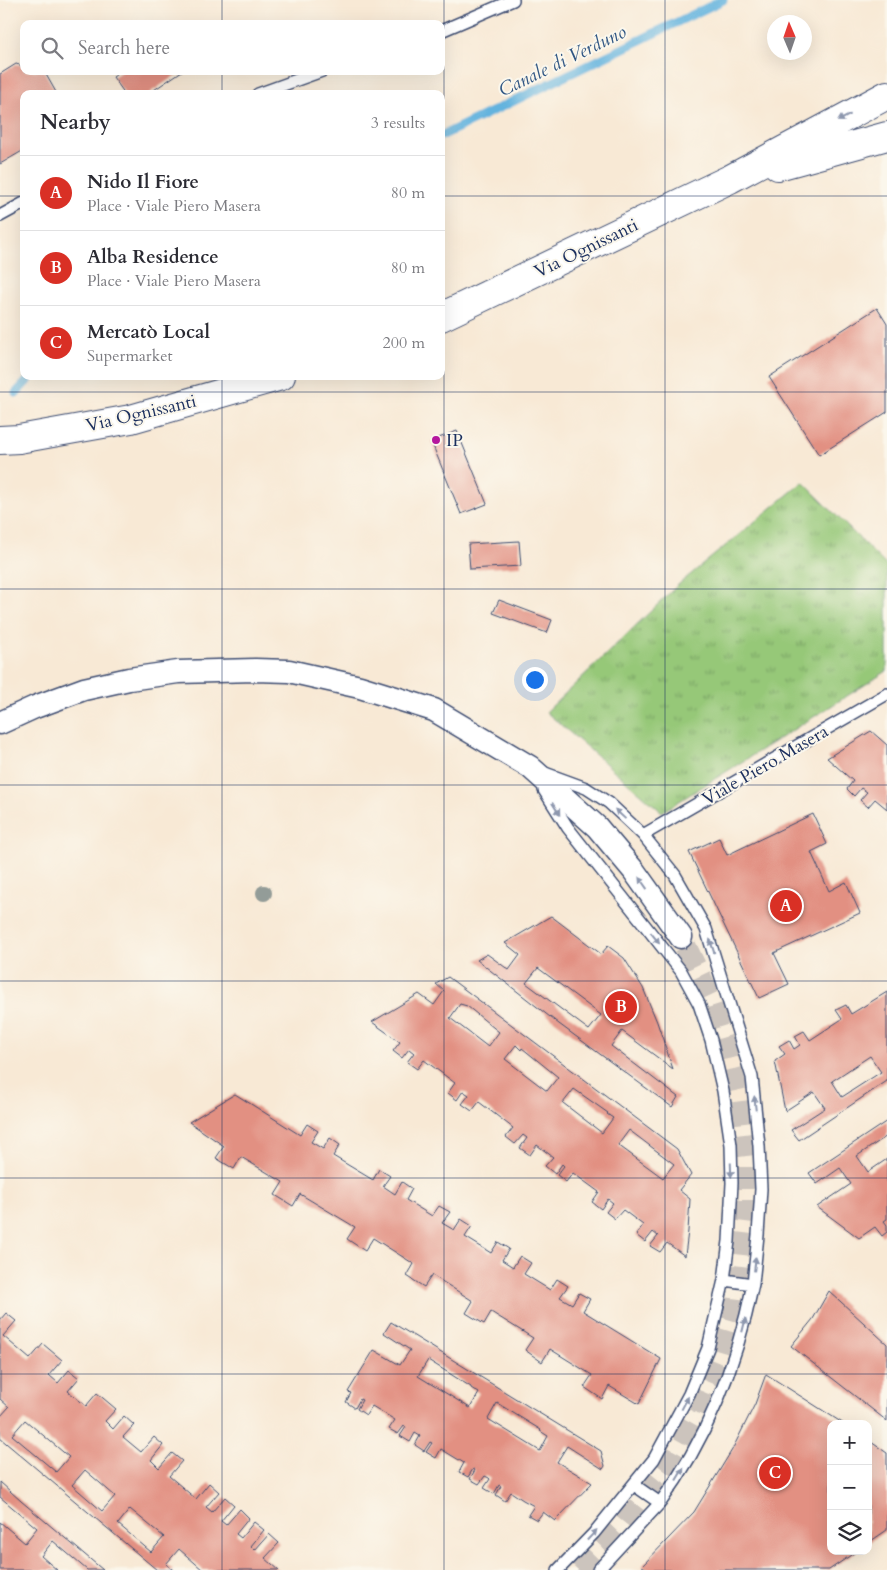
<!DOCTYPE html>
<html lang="en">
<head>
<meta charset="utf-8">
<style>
	body { margin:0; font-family:Cardo,serif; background:#f2f2f3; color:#2b2b33 }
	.controls { position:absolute; right:15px; bottom:15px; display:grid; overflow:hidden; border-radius:10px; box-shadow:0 5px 20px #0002 }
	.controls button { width:45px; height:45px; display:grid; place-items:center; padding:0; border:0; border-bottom:1px solid #e1e1e2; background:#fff; color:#2b2b33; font:25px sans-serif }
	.compass { position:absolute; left:767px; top:15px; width:45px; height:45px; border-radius:50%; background:#fff; box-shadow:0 5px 20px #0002; rotate:358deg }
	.you { position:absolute; left:534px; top:679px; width:18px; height:18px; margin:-12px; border:4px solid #fff; border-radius:50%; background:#1a73e8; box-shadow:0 0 0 8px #1a73e833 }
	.badge { display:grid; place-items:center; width:32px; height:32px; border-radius:50%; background:#d93025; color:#fff; font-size:16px; font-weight:700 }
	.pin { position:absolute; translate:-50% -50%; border:2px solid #fff; box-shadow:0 1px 5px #0006 }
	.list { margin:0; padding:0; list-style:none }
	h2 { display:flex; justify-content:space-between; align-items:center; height:65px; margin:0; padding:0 20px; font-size:21px }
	h2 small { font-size:16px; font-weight:400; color:#7c7c81 }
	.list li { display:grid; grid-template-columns:32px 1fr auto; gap:15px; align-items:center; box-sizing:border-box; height:75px; padding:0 20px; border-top:1px solid #e1e1e2 }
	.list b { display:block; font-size:19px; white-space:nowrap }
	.list p { margin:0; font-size:16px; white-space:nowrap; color:#7c7c81 }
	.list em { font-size:16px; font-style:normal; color:#7c7c81 }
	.icon { flex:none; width:28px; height:28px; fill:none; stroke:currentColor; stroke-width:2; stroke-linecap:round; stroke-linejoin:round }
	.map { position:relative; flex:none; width:887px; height:1570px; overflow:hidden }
	.search { position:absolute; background:#fff; box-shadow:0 5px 20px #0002; left:20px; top:20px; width:425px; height:55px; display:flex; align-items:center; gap:12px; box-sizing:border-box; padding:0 18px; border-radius:10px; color:#7c7c81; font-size:19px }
	.panel { position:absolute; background:#fff; box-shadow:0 5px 20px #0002; left:20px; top:90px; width:425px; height:290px; border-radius:10px }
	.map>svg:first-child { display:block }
	.grass { fill:url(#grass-tufts); stroke:#587c6b }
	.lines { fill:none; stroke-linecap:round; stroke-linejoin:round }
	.stream { stroke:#64b3de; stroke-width:9 }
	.building { fill:#e29082; fill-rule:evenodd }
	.minor-tunnel { stroke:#ccc4bd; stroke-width:22; stroke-dasharray:22 11; stroke-linecap:butt }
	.service-casing { stroke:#3c4b70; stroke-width:14 }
	.minor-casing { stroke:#3c4b70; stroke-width:25 }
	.primary-casing { stroke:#3c4b70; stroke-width:30 }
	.service { stroke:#fff; stroke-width:11 }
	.minor { stroke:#fff; stroke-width:22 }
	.primary { stroke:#fff; stroke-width:28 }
	.tree { fill:#939c98 }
	.oneway { fill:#8d97ae }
	.grid { fill:none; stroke:#1b2f5e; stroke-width:1; stroke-opacity:0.55 }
	.poi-dot { fill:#b5179e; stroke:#fbf7ec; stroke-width:2 }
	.labels { text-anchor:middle; stroke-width:4; stroke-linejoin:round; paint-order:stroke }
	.street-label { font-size:18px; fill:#1b2f5e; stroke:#fbf7ec }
	.poi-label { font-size:18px; fill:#1b2f5e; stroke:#fbf7ec; text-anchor:start }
	.water-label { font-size:19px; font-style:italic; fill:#315784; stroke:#fbf7ec }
</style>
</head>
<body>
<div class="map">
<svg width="887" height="1570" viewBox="0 0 887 1570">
	<defs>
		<pattern id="grass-tufts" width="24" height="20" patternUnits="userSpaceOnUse" patternTransform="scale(1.25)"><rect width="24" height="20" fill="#96c878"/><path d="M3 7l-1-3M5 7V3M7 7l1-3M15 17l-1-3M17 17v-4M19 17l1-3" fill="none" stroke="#7aa366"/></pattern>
	</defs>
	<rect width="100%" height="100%" fill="#fbf7ec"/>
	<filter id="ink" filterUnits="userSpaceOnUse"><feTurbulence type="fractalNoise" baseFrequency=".02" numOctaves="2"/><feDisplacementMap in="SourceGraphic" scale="10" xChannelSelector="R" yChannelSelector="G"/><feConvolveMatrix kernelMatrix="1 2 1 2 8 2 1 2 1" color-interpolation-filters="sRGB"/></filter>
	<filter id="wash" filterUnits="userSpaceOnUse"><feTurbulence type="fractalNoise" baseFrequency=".0096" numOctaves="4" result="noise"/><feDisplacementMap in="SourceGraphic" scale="20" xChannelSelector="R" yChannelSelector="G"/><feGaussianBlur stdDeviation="1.12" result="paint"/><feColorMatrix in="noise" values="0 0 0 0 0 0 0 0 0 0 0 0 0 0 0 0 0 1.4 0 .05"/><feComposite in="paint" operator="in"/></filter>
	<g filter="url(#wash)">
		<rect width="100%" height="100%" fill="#f8e9d5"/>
		<path class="grass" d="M 803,482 L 887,566 L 887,671 L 662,812 L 546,712 L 679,584 Z"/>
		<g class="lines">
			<path class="stream" d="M 441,136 L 723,0
				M 16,393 L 32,376"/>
		</g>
		<g id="blocks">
			<path class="building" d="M 16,64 L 24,66 L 24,71 L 44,71 L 57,94 L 24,94 L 24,150 L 0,164 L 0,74 Z
				M 122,71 L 182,71 L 148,94 L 125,94 L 113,77 Z
				M 877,308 L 887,324 L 887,412 L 819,455 L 769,377 Z
				M 457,431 L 487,504 L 461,514 L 431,441 Z
				M 519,541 L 521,566 L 470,569 L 468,544 Z
				M 499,600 L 552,620 L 547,633 L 493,613 Z
				M 871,731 L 887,745 L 887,809 L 875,799 L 868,807 L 860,800 L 867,792 L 861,788 L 854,796 L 847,789 L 853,781 L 827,758 Z
				M 813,814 L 827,844 L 811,852 L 829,891 L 846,882 L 860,913 L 774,953 L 789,984 L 759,998 L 689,852 L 719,838 L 727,855 Z
				M 551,916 L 601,954 L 608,946 L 624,958 L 643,988 L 657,1022 L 673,1069 L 622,1031 L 611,1046 L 678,1097 L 672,1107 L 559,1024 L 477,960 L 487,954 L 509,970 L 520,955 L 505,943 ZM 538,968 L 601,1015 L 589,1030 L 526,983 Z
				M 448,977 L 677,1149 L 691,1175 L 679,1190 L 690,1199 L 688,1231 L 685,1256 L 667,1243 L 660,1252 L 650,1246 L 658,1236 L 653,1232 L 645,1242 L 636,1235 L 643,1225 L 623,1210 L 615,1219 L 606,1212 L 613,1203 L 608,1199 L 601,1209 L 592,1202 L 599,1192 L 573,1173 L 566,1182 L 557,1175 L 564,1166 L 562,1164 L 555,1174 L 545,1166 L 553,1157 L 537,1145 L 530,1155 L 520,1148 L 527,1138 L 523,1135 L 515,1144 L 506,1137 L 513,1128 L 479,1102 L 472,1111 L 462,1104 L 469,1095 L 463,1091 L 457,1100 L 448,1093 L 455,1083 L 424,1060 L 417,1069 L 407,1062 L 414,1053 L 409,1049 L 402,1058 L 393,1051 L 400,1042 L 372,1022 L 419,994 L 434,1005 L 444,991 L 436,984 ZM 460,1004 L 467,1006 L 499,1032 L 488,1047 L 450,1018 ZM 516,1045 L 521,1050 L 522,1048 L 558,1077 L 547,1091 L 505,1059 ZM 574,1089 L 608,1113 L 607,1114 L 613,1118 L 602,1133 L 563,1103 ZM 629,1130 L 674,1164 L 663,1178 L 618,1145 Z
				M 887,992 L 887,1081 L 799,1140 L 791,1130 L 825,1108 L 814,1092 L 785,1111 L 775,1061 L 785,1054 L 779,1046 L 789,1040 L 794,1049 L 800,1045 L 795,1036 L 804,1031 L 810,1040 L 842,1019 L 836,1010 L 846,1005 L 851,1014 ZM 870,1056 L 881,1072 L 842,1097 L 832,1081 Z
				M 235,1094 L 300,1135 L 307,1124 L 318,1131 L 311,1142 L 323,1149 L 330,1138 L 340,1145 L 333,1156 L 373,1180 L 379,1169 L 390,1176 L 383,1186 L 395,1194 L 402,1182 L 412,1189 L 406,1200 L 432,1216 L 439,1206 L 450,1212 L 442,1223 L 454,1230 L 461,1219 L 472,1226 L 465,1237 L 491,1253 L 498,1242 L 509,1249 L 502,1260 L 513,1267 L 520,1256 L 531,1263 L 524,1274 L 550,1290 L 557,1279 L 568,1286 L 560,1297 L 572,1304 L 579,1293 L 590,1299 L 583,1311 L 661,1359 L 639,1404 L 609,1386 L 602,1399 L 584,1387 L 592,1375 L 550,1349 L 542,1362 L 525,1350 L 533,1338 L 491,1312 L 484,1324 L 466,1313 L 473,1301 L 432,1275 L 424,1287 L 407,1276 L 414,1264 L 373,1238 L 365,1251 L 347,1239 L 355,1227 L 300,1194 L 293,1206 L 275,1195 L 283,1182 L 241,1157 L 234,1169 L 216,1158 L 224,1146 L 189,1122 Z
				M 887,1121 L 887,1136 L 857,1156 L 868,1172 L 887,1159 L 887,1219 L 884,1221 L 887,1225 L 887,1232 L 882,1236 L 875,1227 L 859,1238 L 817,1207 L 851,1184 L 840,1168 L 817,1184 L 809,1173 Z
				M 829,1291 L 887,1344 L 887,1421 L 791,1346 L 813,1319 Z
				M 6,1313 L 16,1321 L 3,1336 L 30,1359 L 43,1344 L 62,1360 L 49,1375 L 58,1383 L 69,1370 L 79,1378 L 68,1391 L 86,1406 L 97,1393 L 116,1409 L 105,1421 L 113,1429 L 124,1416 L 134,1425 L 123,1437 L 141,1452 L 154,1437 L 163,1445 L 151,1460 L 159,1468 L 172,1453 L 182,1461 L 169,1476 L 196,1499 L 209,1483 L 219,1492 L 206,1507 L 212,1512 L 225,1497 L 234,1505 L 221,1521 L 226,1525 L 240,1509 L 249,1518 L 236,1534 L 241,1538 L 254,1522 L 264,1530 L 251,1546 L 255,1550 L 269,1534 L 279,1543 L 265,1558 L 279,1570 L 203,1570 L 179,1549 L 166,1564 L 173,1570 L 157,1570 L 0,1438 L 0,1417 L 9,1407 L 0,1399 L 0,1320 ZM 25,1420 L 69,1457 L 56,1472 L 12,1435 ZM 85,1470 L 115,1496 L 102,1511 L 72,1485 ZM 130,1509 L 164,1537 L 151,1552 L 118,1524 Z
				M 391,1322 L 601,1451 L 605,1466 L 603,1469 L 567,1446 L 557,1462 L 592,1483 L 555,1521 L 543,1512 L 537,1520 L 528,1515 L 534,1506 L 523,1500 L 511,1492 L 505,1501 L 496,1495 L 501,1486 L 499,1485 L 494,1494 L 484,1488 L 490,1479 L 489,1478 L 485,1476 L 479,1484 L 470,1479 L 475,1470 L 473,1469 L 468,1477 L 459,1472 L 464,1463 L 441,1449 L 436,1458 L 426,1452 L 432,1443 L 430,1442 L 424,1451 L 415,1445 L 420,1436 L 415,1433 L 410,1442 L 400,1436 L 406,1427 L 404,1426 L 398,1434 L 389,1429 L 395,1420 L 372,1406 L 366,1415 L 357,1409 L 362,1400 L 360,1399 L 355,1408 L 346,1402 L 351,1393 L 348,1392 L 374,1350 L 400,1365 L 410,1350 L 384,1333 ZM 428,1360 L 471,1387 L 471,1388 L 479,1393 L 470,1408 L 418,1376 ZM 497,1403 L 541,1430 L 540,1431 L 548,1436 L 540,1451 L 488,1419 Z
				M 766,1374 L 844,1424 L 831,1424 L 831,1551 L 857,1551 L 829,1570 L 649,1570 L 642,1566 L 694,1512 L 732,1450 L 755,1404 Z
				M 868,1440 L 887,1453 L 887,1530 L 868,1543 Z
				M 0,1482 L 21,1501 L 103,1570 L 87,1570 L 53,1541 L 41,1556 L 57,1570 L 0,1570 L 0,1522 L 25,1543 L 37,1528 L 0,1497 Z"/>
		</g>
	</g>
	<g filter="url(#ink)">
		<use href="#blocks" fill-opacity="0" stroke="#3c4b70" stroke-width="1"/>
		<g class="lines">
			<path class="minor-tunnel" d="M 578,1570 L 617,1530 L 669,1464 L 693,1421 L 718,1360 L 733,1309 L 746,1208 L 746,1157 L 739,1101 L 727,1047 L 713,1003 L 681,937"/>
			<g class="service-casing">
				<path id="service" d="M 441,31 L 513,0
					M 258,94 L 322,71
					M 0,216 L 24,203
					M 545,773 L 586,788 L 609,803 L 643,835 L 675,875 L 706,929 L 752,1077 L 759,1146 L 761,1189 L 758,1235 L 753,1284 L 724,1280
					M 544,790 L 568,828 L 681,971 L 699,1004 L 711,1040 L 723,1091 L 731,1145 L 732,1183 L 729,1241 L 724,1280 L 708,1348 L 689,1394 L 654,1459 L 594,1533 L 558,1570
					M 643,835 L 887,694
					M 634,1485 L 660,1503 C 708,1438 737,1362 753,1284
					M 598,1570 L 660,1503"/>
			</g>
			<g class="minor-casing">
				<path id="minor" d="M 0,723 L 35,707 L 84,689 L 129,679 L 178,672 L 255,670 L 289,671 L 360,687 L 434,710 L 530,767 L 597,827 L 634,871 L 681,937"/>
			</g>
			<g class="primary-casing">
				<path id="primary" d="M 778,166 L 887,136
					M 441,317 L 730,179 L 887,95
					M 0,440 L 19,439 L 131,419 L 281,376"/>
			</g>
			<use href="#service" class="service"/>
			<use href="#minor" class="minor"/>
			<use href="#primary" class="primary"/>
		</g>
		<circle class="tree" cx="264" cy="893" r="8"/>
		<defs><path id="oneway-solid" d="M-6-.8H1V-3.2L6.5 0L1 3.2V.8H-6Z" transform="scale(1.25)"/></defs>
		<g class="oneway">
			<use href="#oneway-solid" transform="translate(844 118) rotate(152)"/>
			<use href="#oneway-solid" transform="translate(556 809) rotate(58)"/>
			<use href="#oneway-solid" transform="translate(620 814) rotate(-137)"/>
			<use href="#oneway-solid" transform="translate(643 883) rotate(-125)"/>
			<use href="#oneway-solid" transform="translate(655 938) rotate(52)"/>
			<use href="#oneway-solid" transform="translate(712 946) rotate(-108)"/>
			<use href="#oneway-solid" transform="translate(755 1103) rotate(-96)"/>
			<use href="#oneway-solid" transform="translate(731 1170) rotate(88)"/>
			<use href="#oneway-solid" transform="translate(755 1264) rotate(-83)"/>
			<use href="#oneway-solid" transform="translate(744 1325) rotate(-76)"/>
			<use href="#oneway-solid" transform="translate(685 1403) rotate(-62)"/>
			<use href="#oneway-solid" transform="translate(680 1474) rotate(-59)"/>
			<use href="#oneway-solid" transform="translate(592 1535) rotate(-47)"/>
		</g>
	</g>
	<path class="grid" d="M 222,0 L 222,24M 444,0 L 444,1570M 665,0 L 665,1570M 222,71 L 222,94M 0,196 L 24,196M 441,196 L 887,196M 222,376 L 222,1570M 0,392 L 887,392M 0,589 L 887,589M 0,785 L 887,785M 0,981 L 887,981M 0,1178 L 887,1178M 0,1374 L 887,1374"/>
	<circle class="poi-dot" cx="436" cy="440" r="5"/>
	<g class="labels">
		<g class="street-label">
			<text transform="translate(586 248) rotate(-26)" y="6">Via Ognissanti</text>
			<text transform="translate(141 413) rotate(-13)" y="6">Via Ognissanti</text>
			<text transform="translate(765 765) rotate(-30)" y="6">Viale Piero Masera</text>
		</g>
		<g class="poi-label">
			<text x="446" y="446">IP</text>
		</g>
		<g class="water-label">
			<text transform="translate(562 60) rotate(-26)" y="7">Canale di Verduno</text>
		</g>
	</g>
</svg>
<div class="controls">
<button>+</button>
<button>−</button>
<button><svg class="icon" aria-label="layers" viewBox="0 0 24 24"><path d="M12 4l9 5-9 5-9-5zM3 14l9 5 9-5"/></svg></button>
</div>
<svg class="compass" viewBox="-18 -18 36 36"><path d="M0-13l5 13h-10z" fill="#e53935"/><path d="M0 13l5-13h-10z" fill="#7c7c81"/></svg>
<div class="you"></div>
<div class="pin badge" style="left:786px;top:906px">A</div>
<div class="pin badge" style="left:621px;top:1007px">B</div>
<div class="pin badge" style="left:775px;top:1473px">C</div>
<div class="search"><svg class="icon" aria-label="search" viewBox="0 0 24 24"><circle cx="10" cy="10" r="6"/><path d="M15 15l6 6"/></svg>Search here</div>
<section class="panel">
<h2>Nearby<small>3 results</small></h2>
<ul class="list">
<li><span class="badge">A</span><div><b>Nido Il Fiore</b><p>Place · Viale Piero Masera</p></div><em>80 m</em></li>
<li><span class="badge">B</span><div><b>Alba Residence</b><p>Place · Viale Piero Masera</p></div><em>80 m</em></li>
<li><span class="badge">C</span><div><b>Mercatò Local</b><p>Supermarket</p></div><em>200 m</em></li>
</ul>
</section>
</div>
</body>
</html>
